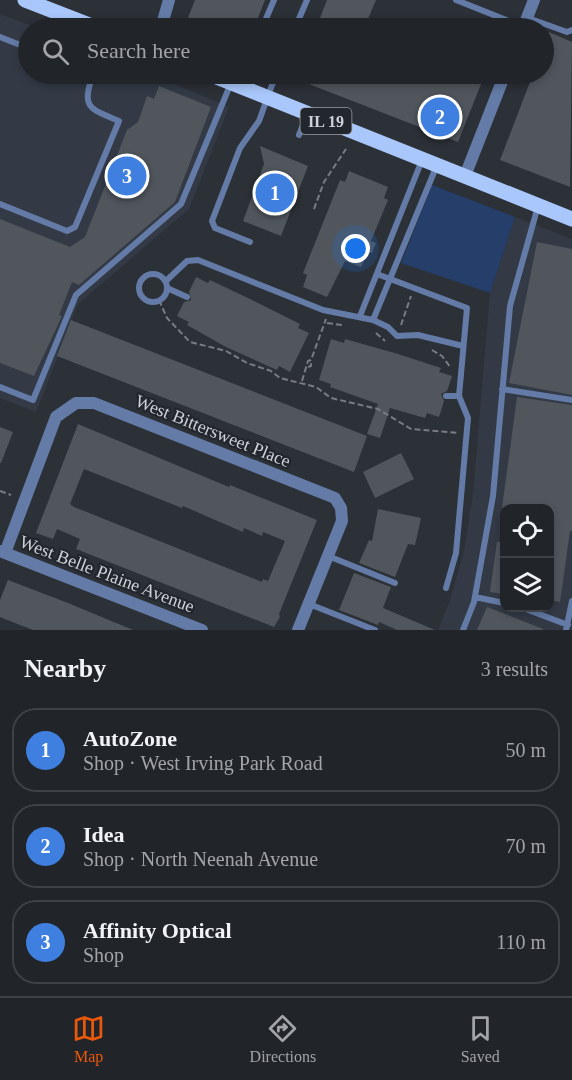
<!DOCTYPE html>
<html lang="en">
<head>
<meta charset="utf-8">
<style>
	body { margin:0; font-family:"Times New Roman",serif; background:#292c31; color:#f1f3f6 }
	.controls { position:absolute; right:18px; bottom:18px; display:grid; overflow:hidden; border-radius:12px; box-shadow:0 3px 9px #0003 }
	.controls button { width:54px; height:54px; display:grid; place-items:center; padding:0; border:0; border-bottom:2px solid #3e4146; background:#212429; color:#f1f3f6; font:30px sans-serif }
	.you { position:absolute; left:356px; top:249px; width:21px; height:21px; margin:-15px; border:4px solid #fff; border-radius:50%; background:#1a73e8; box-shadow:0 0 0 9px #1a73e833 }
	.badge { display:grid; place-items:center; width:39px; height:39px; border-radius:50%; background:#ea580c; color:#fff; font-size:20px; font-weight:700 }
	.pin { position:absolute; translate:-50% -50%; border:3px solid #fff; box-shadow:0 2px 6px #0006 }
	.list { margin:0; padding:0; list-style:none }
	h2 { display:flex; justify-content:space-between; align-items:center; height:78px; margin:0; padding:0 24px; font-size:26px }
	h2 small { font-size:20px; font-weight:400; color:#a2a4a8 }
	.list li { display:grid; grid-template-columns:39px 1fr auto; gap:18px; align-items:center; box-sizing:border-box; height:84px; margin:0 12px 12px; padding:0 12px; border:2px solid #3e4146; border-radius:24px }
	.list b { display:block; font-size:22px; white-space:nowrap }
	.list p { margin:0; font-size:20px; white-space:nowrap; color:#a2a4a8 }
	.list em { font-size:20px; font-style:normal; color:#a2a4a8 }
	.icon { flex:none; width:33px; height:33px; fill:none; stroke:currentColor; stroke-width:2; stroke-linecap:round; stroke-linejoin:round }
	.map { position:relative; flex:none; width:572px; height:630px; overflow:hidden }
	.search { position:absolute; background:#212429; box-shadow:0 3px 9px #0003; left:18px; right:18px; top:18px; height:66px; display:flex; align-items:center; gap:15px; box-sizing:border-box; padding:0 21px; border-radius:33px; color:#a2a4a8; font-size:22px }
	.sheet { height:366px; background:#212429 }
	nav { display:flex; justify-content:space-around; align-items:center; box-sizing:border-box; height:84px; border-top:2px solid #3e4146; background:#212429; font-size:16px; color:#a2a4a8 }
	nav a { display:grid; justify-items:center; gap:3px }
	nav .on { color:#ea580c }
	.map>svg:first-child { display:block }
	.built { fill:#333a46; fill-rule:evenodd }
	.green { fill:#253e6a }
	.building { fill:#51565d; fill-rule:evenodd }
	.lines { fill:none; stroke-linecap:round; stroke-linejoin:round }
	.path { stroke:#797c82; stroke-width:2; stroke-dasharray:6 3; stroke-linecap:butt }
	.lane { stroke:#637ba6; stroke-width:6 }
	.street { stroke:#637ba6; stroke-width:12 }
	.primary { stroke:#a9c7fb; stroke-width:15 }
	.labels { text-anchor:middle; stroke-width:4.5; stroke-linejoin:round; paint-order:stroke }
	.shield { fill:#22262d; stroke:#9b9ea3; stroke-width:1.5 }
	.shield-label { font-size:16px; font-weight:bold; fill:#cfd1d6 }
	.street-label { font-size:18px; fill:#cfd1d6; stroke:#22262d }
</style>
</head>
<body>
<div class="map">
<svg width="572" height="630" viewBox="0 0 572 630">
	<rect width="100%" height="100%" fill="#2c3037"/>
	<path class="built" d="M 0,14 L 37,28 L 28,28 L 28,74 L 150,74 L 229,107 L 189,209 L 78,304 L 36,412 L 0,398 Z
		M 515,217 L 572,239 L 572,630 L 438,630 L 450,600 L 464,551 L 473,494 L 490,293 ZM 504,508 L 550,508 L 550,608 L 504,608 Z"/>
	<path class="green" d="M 432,185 L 515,217 L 490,293 L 401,263 Z"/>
	<path class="building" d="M 195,0 L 265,0 L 254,28 L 184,28 Z
		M 327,0 L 376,0 L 364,28 L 316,28 Z
		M 549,32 L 572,42 L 570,187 L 500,160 L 533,74 L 543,74 L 543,46 Z
		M 283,74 L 485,74 L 458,142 Z
		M 159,86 L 211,107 L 175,202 L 79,285 L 72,282 L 59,315 L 62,316 L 34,376 L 0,363 L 0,219 L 70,247 L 85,237 L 127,130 L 138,122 L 147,96 L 154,99 Z
		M 260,146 L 308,166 L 281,236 L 243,221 L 264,164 Z
		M 349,171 L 388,187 L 384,198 L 388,200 L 371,241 L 376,243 L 372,253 L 368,252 L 361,267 L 345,261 L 327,297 L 303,287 L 307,275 L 303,273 L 340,180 L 345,182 Z
		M 537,242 L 572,249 L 572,395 L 509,383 Z
		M 196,277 L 208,283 L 210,280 L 250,299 L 300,324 L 298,328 L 309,333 L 290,372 L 279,366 L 277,370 L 226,347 L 187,325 L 189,322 L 177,316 L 184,302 L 191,300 L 189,292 Z
		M 71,320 L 367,436 L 354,472 L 57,356 Z
		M 331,339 L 344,343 L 345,339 L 398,354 L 441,368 L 439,372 L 452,376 L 447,391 L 441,394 L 444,401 L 439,417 L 427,413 L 425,418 L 390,408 L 380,438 L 367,434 L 378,404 L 330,387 L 331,384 L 319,380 Z
		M 517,397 L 572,405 L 572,531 L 570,531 L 560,602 L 549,600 L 549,508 L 502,508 Z
		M 78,424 L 229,487 L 230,485 L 317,520 L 279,614 L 280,617 L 274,627 L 76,549 L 80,539 L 57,529 L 53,539 L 36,533 ZM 84,469 L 182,508 L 183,506 L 243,532 L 244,528 L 262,536 L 263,532 L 285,541 L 268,581 L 263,579 L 262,582 L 74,507 L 70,504 Z
		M 0,427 L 13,432 L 1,463 L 0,463 Z
		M 401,453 L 414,479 L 375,498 L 363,472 Z
		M 378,509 L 421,518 L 415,545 L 408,544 L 395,577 L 359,563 L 369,540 L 372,541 Z
		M 497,542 L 504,542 L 504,594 L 490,592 Z
		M 354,573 L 391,587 L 383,608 L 435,630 L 397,630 L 379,622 L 378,625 L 339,610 Z
		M 8,580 L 68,603 L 133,630 L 33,630 L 20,625 L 0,617 L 0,600 Z
		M 487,607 L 543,629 L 543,630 L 477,630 Z"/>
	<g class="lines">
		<path class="path" d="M 314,209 L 324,182 L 346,149
			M 159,300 L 167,318 L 190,342 L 226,351 L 247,363 L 271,371 L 280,378 L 316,387 L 331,398 L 378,409 L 411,429 L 458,433
			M 327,323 L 342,325
			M 401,325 L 411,296
			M 376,333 L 385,341
			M 432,350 L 442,356 L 451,368
			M 308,367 L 311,366 L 311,360
			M 302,381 L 308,361 L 311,360 L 326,319
			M 0,491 L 11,495"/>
		<path class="lane" d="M 456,0 L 524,27
			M 528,18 L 567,32 L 572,30
			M 262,28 L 274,0
			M 295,28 L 307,0
			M 0,37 L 28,48
			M 299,135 L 308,113
			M 0,204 L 67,231 L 75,227 L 119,121 C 87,108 82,107 93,74
			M 250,242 L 215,228 L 212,221 L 240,148 L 259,121 L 276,74
			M 377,274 L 467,308 L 459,396 L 468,418 L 456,553 L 446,588
			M139 288a14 14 0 1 1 28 0a14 14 0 1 1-28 0Z
			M 166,281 L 187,261 L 198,260 L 323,310 L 373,320 L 388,327 L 397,336 L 418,335 L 463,346
			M 167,288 L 187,297
			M 360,316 L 422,160
			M 373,320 L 437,165
			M 0,387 L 33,400 L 76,295 L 181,204 L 231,83
			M 502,389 L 572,400
			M 446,396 L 459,396
			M 328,556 L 395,583
			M 475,597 L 504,603
			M 309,604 L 375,630
			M 523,608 L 568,625
			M 463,630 L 474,602 L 493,496 L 510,306 L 538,206
			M 566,630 L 572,601"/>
		<path class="street" d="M 161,28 L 169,0
			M 523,28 L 534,0
			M 465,176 L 505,74
			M 0,551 L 202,630
			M 5,553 L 56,417 L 76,403 L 94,403 L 335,498 L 341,508 L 342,521 L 298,630"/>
		<path class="primary" d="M 25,0 L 97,28
			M 209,74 L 572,219"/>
	</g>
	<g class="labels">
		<rect class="shield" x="300.5" y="108" width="51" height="26" rx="4.5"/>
		<g class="shield-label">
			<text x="326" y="127">IL 19</text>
		</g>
		<g class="street-label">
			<text transform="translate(213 431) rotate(22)" y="6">West Bittersweet Place</text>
			<text transform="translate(107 574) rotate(21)" y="6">West Belle Plaine Avenue</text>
		</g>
	</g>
</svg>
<div class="controls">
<button><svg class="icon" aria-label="locate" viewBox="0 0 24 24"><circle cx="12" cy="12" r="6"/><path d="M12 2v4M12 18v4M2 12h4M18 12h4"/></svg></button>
<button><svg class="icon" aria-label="layers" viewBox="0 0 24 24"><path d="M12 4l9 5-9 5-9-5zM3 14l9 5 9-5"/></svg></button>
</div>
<div class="you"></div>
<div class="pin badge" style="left:275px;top:193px;background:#3f7fe0">1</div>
<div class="pin badge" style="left:440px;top:117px;background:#3f7fe0">2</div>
<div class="pin badge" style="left:127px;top:176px;background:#3f7fe0">3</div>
<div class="search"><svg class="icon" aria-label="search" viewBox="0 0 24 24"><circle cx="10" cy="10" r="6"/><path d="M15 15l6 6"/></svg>Search here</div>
</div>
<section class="sheet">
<h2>Nearby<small>3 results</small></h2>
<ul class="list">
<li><span class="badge" style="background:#3f7fe0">1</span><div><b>AutoZone</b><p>Shop · West Irving Park Road</p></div><em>50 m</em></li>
<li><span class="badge" style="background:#3f7fe0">2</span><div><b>Idea</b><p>Shop · North Neenah Avenue</p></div><em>70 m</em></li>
<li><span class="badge" style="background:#3f7fe0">3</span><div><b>Affinity Optical</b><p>Shop</p></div><em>110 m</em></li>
</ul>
</section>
<nav>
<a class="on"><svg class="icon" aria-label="map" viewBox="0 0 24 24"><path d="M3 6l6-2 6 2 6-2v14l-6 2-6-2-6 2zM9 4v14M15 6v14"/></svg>Map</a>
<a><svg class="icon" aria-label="directions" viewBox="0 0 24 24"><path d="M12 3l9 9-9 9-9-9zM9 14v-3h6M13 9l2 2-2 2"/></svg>Directions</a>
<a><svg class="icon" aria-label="saved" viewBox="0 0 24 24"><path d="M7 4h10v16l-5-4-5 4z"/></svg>Saved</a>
</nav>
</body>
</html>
